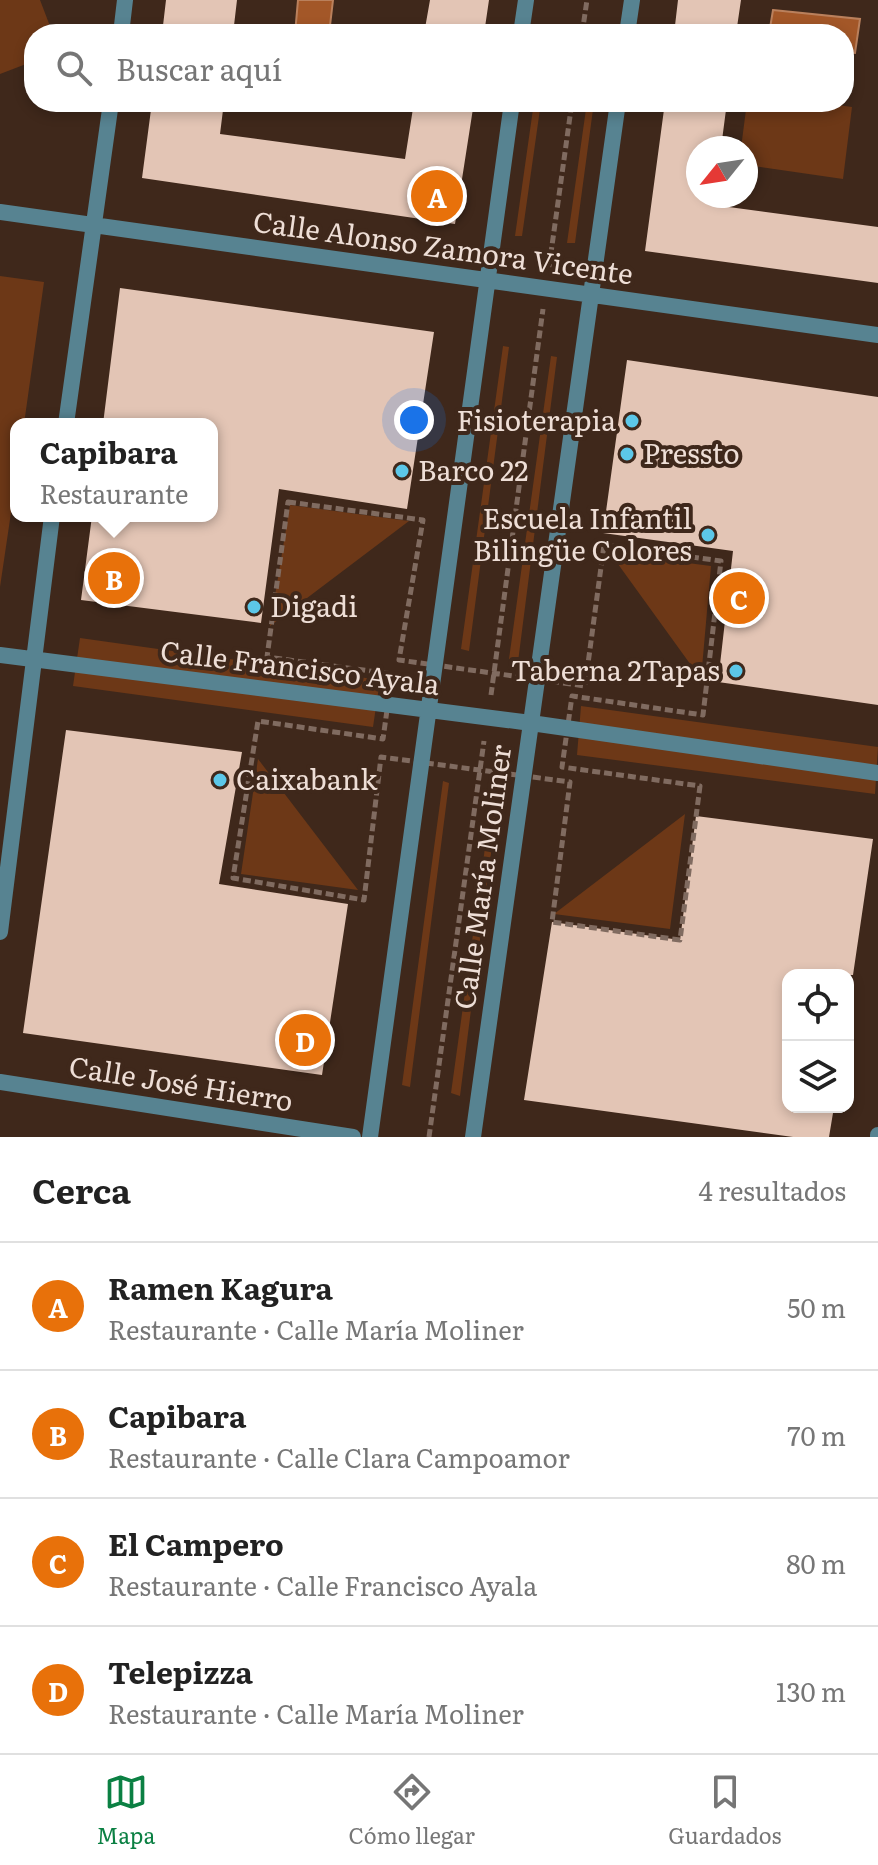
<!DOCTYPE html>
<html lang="es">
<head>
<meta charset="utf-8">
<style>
	body { margin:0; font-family:Literata,serif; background:#f2f2f2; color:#222 }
	.controls { position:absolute; right:24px; bottom:24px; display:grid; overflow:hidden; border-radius:16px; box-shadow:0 4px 12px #0003 }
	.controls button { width:72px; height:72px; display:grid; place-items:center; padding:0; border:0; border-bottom:2px solid #e0e0e0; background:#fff; color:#222; font:40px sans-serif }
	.compass { position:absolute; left:686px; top:136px; width:72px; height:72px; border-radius:50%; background:#fff; box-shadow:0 4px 12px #0003; rotate:240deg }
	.you { position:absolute; left:414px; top:420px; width:28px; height:28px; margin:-20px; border:6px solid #fff; border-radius:50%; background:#1a73e8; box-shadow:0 0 0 12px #1a73e833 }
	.badge { display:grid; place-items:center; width:52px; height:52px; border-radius:50%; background:#0b8043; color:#fff; font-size:26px; font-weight:700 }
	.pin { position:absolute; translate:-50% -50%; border:4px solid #fff; box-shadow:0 2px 8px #0006 }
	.popup { position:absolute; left:10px; top:418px; width:208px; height:104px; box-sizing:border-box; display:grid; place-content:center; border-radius:16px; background:#fff; filter:drop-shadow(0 2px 6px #0005); font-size:26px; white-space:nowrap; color:#767676 }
	.popup b { font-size:30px; color:#222 }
	.popup::after { content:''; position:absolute; left:50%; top:100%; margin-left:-16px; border:16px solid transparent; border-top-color:#fff }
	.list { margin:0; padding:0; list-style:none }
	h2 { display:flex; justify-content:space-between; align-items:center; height:104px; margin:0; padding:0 32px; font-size:34px }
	h2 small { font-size:26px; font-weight:400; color:#767676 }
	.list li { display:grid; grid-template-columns:52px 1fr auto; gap:24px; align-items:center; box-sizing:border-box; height:128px; padding:0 32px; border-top:2px solid #e0e0e0 }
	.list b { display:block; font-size:30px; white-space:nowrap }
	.list p { margin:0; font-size:26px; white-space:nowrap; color:#767676 }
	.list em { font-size:26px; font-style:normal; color:#767676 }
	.icon { flex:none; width:44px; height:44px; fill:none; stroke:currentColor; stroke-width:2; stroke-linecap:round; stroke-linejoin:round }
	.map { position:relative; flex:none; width:878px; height:1137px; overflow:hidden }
	.search { position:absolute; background:#fff; box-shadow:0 4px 12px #0003; left:24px; right:24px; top:24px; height:88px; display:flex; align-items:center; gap:20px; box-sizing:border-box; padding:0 28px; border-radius:32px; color:#767676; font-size:30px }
	.sheet { height:616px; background:#fff }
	nav { display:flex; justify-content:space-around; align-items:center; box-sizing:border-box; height:112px; border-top:2px solid #e0e0e0; background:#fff; font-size:22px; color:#767676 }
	nav a { display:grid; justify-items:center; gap:4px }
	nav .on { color:#0b8043 }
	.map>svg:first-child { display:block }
	.green { fill:#6d3817 }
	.water { fill:#a35728; stroke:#ba805c; stroke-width:2 }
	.building { fill:#e3c5b5 }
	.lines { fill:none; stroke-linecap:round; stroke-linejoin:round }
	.path { stroke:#806b60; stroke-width:5; stroke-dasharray:8 4; stroke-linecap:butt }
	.street { stroke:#578391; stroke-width:16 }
	.poi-dot { fill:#5cc7e8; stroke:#3f281b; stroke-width:3 }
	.labels { text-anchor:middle; stroke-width:8; stroke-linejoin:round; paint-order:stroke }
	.street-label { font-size:28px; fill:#eeded6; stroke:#3f281b }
	.poi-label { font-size:28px; fill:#eeded6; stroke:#3f281b; text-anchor:start }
</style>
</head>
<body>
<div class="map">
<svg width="878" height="1137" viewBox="0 0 878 1137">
	<rect width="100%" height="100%" fill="#3f281b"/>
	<path class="green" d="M 0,0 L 40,0 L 53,34 L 34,34 L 34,61 L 0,74 Z
		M 534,102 L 541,102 L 522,236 L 515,236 Z
		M 587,102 L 594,102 L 575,243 L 567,243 Z
		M 747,102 L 816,102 L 852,107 L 843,179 L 746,165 L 746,148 L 741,148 Z
		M 0,276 L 44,282 L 24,424 L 16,424 L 16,479 L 0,587 Z
		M 503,346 L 509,347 L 469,651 L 461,649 Z
		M 551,356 L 557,357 L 518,662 L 509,659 Z
		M 290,505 L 409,521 L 270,626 Z
		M 610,553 L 711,566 L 701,679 Z
		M 80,638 L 380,680 L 373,727 L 73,686 Z
		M 581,706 L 878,747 L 875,794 L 577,755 Z
		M 258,759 L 358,890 L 241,874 Z
		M 443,781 L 449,783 L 410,1087 L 402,1085 Z
		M 493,790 L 499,791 L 460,1096 L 451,1093 Z
		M 685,814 L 670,929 L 554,914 Z"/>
	<path class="water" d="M 298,0 L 333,0 L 329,34 L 295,34 Z
		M 773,10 L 860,19 L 855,53 L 844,52 L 844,34 L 769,34 Z"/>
	<path class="building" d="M 166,0 L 237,0 L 233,34 L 162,34 Z
		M 430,0 L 489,0 L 484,34 L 424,34 Z
		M 678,0 L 741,0 L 736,34 L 674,34 Z
		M 152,102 L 224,102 L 220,134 L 405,159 L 414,102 L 474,102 L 455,224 L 142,178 Z
		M 665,102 L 727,102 L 721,148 L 698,148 L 698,196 L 715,196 L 714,205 L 878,227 L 878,283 L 645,251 Z
		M 120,288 L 434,332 L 407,509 L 279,489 L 261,623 L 81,600 L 92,516 L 212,516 L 212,424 L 103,424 Z
		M 627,360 L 878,397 L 878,705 L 718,682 L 733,551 L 603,533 Z
		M 66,730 L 242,752 L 219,884 L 348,904 L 322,1075 L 23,1033 Z
		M 696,816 L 873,839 L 853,975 L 788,975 L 788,1107 L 834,1107 L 829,1137 L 793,1137 L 524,1100 L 552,922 L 680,940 Z"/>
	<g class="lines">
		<path class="path" d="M 582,34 L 587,0
			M 549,267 L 572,102
			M 288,502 L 423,520 L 399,660 L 585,686 L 604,545 L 721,561 L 703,715 L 572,696 L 562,767 L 700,786 L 680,940 L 552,922 L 570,782 L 381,757 L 364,900 L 233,878 L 258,721 L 383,739 L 392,674 L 267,657 Z
			M 491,695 L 543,309
			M 429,1137 L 484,741"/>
		<path class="street" d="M 121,34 L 125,0
			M 521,34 L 526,0
			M 627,34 L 632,0
			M 0,212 L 878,335
			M 66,424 L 111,102
			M 0,655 L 531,723 L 878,773
			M 0,932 L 52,516
			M 0,1082 L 353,1137
			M 370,1137 L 512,102
			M 473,1137 L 618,102
			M 878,1137 L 878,1135"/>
	</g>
	<g class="poi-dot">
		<circle cx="632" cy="421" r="8"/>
		<circle cx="627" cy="454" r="8"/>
		<circle cx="402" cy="471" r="8"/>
		<circle cx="708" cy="535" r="8"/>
		<circle cx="254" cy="607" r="8"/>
		<circle cx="736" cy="671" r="8"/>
		<circle cx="220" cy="780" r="8"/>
	</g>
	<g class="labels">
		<g class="street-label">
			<text transform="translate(443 248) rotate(8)" y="10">Calle Alonso Zamora Vicente</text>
			<text transform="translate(300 668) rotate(7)" y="10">Calle Francisco Ayala</text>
			<text transform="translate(483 877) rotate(-82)" y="10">Calle María Moliner</text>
			<text transform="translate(181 1084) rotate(9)" y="10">Calle José Hierro</text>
		</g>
		<g class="poi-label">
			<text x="616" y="431" text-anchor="end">Fisioterapia</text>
			<text x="643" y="464">Pressto</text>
			<text x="418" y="481">Barco 22</text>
			<text x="692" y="529" text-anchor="end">Escuela Infantil<tspan x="692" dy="32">Bilingüe Colores</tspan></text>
			<text x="270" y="617">Digadi</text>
			<text x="720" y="681" text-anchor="end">Taberna 2Tapas</text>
			<text x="236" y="790">Caixabank</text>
		</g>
	</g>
</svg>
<div class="controls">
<button><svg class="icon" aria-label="locate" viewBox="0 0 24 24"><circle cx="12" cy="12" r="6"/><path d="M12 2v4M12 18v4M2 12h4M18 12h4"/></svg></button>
<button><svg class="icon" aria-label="layers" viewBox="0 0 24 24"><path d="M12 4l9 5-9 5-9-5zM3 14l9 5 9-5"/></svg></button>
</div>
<svg class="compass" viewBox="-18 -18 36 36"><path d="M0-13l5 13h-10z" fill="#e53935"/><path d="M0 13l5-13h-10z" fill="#767676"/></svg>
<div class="you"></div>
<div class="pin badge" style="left:437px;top:196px;background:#e8710a">A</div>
<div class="pin badge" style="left:114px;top:578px;background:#e8710a">B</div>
<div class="popup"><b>Capibara</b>Restaurante</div>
<div class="pin badge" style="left:739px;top:598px;background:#e8710a">C</div>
<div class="pin badge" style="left:305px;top:1040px;background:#e8710a">D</div>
<div class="search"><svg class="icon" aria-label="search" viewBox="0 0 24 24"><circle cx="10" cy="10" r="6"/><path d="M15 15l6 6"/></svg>Buscar aquí</div>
</div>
<section class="sheet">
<h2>Cerca<small>4 resultados</small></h2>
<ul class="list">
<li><span class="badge" style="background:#e8710a">A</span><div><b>Ramen Kagura</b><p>Restaurante · Calle María Moliner</p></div><em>50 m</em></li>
<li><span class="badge" style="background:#e8710a">B</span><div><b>Capibara</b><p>Restaurante · Calle Clara Campoamor</p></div><em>70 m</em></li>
<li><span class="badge" style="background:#e8710a">C</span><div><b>El Campero</b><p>Restaurante · Calle Francisco Ayala</p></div><em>80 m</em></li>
<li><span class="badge" style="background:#e8710a">D</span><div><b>Telepizza</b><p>Restaurante · Calle María Moliner</p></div><em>130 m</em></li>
</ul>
</section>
<nav>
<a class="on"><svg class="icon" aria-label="map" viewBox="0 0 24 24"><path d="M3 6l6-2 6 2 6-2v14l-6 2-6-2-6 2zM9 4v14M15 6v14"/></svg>Mapa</a>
<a><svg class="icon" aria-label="directions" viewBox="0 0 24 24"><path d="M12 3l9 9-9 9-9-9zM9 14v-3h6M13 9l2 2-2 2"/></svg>Cómo llegar</a>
<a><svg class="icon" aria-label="saved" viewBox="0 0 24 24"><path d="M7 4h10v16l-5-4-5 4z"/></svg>Guardados</a>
</nav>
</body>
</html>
